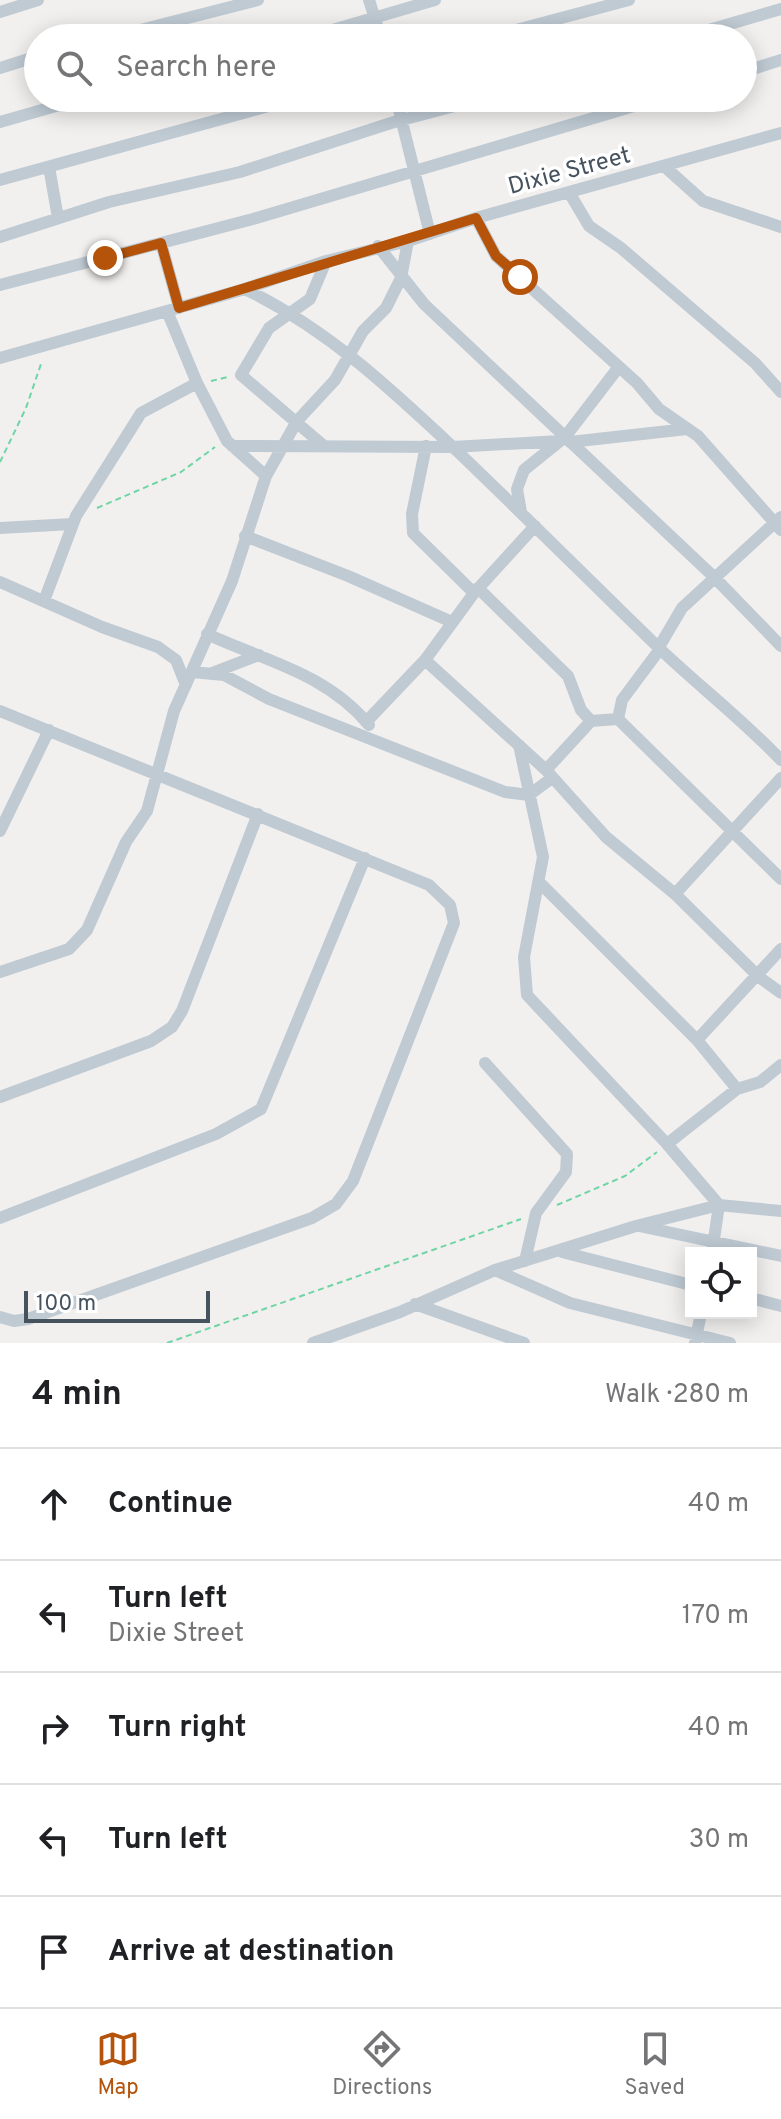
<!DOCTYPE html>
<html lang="en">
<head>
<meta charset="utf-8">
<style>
	body { margin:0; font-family:Overpass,sans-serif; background:#f6f6f6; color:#202124 }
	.controls { position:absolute; right:24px; bottom:24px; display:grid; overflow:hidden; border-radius:0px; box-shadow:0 4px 20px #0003 }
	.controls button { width:72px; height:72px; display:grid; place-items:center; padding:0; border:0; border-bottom:2px solid #e0e0e0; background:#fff; color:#202124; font:40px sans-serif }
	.scale { position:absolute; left:24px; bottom:20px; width:186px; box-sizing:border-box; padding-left:8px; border:4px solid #46535f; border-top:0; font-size:22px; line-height:28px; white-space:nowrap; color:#46535f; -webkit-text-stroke:6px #fff; paint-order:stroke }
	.stop { position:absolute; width:24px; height:24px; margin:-18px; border:6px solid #b45309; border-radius:50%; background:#fff }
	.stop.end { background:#b45309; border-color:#fff; box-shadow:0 2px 8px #0008 }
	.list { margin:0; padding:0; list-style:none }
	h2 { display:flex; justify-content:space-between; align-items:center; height:104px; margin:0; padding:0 32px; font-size:34px }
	h2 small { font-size:26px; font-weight:400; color:#757577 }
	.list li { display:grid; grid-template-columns:52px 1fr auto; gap:24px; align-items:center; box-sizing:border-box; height:112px; padding:0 32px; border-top:2px solid #e0e0e0 }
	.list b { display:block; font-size:30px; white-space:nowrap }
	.list p { margin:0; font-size:26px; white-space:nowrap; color:#757577 }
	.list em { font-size:26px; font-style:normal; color:#757577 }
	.icon { flex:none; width:44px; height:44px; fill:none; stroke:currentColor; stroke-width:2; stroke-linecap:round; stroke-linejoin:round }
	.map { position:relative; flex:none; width:781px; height:1343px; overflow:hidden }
	.search { position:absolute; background:#fff; box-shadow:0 4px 20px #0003; left:24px; right:24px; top:24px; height:88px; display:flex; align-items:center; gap:20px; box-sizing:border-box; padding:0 28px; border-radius:44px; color:#757577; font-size:30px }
	.sheet { height:664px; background:#fff }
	nav { display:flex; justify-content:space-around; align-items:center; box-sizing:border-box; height:112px; border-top:2px solid #e0e0e0; background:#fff; font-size:22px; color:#757577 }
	nav a { display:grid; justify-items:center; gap:4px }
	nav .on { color:#b45309 }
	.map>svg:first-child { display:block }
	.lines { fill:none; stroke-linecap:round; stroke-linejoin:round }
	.path { stroke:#6fd5a4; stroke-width:2; stroke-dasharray:6 4; stroke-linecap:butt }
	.minor { stroke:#bfcad3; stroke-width:12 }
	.route { stroke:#b45309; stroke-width:10 }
	.labels { text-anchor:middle; stroke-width:7; stroke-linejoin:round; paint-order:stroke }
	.street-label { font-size:24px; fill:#46535f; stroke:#fff }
</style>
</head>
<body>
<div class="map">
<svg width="781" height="1343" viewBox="0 0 781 1343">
	<rect width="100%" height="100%" fill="#f2f0ef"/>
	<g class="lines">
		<path class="path" d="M 211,381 L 228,377
			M 0,462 L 26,408 L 42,361
			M 97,508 L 181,472 L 215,447
			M 557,1205 L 625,1176 L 657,1152
			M 167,1343 L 521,1219"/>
		<path class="minor" d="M 369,0 L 381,38
			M 0,12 L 38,0
			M 109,38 L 258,0
			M 305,38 L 435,0
			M 486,38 L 629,0
			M 681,38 L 781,9
			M 0,68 L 38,56
			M 743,72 L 781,60
			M 396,98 L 430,234
			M 0,122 L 84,98
			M 49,167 L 58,218
			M 665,167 L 703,201 L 781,227
			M 0,180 L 298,98
			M 570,194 L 589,226 L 621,248 L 755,363 L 781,392
			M 476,218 L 496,256 L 637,383 L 659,409 L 698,436 L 781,530
			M 0,237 L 109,202 L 240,172 L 394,122 L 485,98
			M 161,243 L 179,308
			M 378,246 L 424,304 L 714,577 L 781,646
			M 0,285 L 253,219 L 661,98
			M 245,289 C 327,329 390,388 456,450 C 525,516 592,583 660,649 C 700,687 743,720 781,760
			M 167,311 L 197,383 L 227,441 L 266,476
			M 0,358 L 245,289 L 326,261 L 408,241 L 476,218 L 781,133
			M 570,442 L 687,429
			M 232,446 L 452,447 L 560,441
			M 324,446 L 241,375 L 269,328 L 310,299 L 326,261
			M 426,446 L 412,514 L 413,533 L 474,593
			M 521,512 L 517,489 L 524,470 L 565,437 L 618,368
			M 0,528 L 72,524
			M 245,536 L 348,576 L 452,622
			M 0,582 L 102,627 L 158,647 L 176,660 L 186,685
			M 478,588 L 568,676 L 581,710 L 591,721
			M 44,601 L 76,516 L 141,413 L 197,383
			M 207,634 C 265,661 326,673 369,725
			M 659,647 L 682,608 L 781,517
			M 425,660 L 546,770 L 606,837 L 675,894 L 759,977 L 781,993
			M 192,672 L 224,675 L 269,699 L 505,792 L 529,795 L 552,778
			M 212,673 L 259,655
			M 0,711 L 429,885 L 450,905 L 454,923 L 353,1181 L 336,1204 L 312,1218 L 28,1319 L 14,1321 L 0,1317
			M 618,719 L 622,700 L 660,649
			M 366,722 L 425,660 L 474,593 L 535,526
			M 519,745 L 543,857 L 524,957 L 527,995 L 667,1144 L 719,1205 L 712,1253
			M 546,770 L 591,721 L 618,719 L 781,879
			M 0,831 L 49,730
			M 540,883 L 697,1040 L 737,1089
			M 675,894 L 781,778
			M 0,972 L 69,949 L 87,930 L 126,842 L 147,811 L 174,711 L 232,581 L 266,476 L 297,421 L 335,380 L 363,331 L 386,308 L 401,278 L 408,241
			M 697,1040 L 781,949
			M 485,1063 L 567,1154 L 566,1172 L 536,1213 L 525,1261
			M 0,1097 L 151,1041 L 172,1027 L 182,1011 L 258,814
			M 667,1144 L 737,1089 L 760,1082 L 781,1065
			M 0,1218 L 216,1134 L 261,1109 L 365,858
			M 639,1226 L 781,1256
			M 562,1252 L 691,1285
			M 495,1270 L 570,1303 L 730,1343
			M 751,1298 L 781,1306
			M 415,1304 L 524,1343
			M 313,1343 L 400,1312 L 495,1270 L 636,1226 L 719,1205 L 781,1211
			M 695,1343 L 701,1313"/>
	</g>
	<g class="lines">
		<path class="route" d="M 105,258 L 161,243 L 179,308 L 476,218 L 496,256 L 520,277"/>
	</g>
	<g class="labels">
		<g class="street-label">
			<text transform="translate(569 170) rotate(-15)" y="8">Dixie Street</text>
		</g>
	</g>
</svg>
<div class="controls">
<button><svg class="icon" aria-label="locate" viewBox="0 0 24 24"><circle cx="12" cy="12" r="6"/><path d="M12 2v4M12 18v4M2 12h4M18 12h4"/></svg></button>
</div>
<div class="scale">100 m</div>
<div class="stop" style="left:520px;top:277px"></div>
<div class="stop end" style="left:105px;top:258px"></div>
<div class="search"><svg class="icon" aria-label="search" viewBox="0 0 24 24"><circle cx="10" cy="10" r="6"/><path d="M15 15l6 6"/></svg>Search here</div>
</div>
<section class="sheet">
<h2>4 min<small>Walk · 280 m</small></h2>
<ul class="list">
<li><svg class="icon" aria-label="ahead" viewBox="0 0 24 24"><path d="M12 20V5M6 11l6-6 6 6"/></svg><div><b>Continue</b></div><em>40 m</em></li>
<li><svg class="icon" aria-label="left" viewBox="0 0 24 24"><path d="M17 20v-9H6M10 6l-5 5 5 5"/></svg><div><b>Turn left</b><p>Dixie Street</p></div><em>170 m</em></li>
<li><svg class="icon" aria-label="right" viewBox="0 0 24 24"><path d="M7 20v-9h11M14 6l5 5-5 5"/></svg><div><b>Turn right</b></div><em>40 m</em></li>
<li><svg class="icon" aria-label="left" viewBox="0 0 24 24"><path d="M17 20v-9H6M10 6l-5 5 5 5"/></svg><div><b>Turn left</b></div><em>30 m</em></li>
<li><svg class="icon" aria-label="arrive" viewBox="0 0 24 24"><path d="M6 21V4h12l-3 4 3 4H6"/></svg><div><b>Arrive at destination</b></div></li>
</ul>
</section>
<nav>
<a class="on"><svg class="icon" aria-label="map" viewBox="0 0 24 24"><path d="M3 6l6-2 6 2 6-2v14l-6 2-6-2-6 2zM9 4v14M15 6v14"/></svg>Map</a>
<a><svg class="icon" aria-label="directions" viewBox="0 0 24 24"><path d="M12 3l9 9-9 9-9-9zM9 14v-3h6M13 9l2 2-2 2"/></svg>Directions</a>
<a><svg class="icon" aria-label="saved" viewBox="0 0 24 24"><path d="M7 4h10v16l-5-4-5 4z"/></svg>Saved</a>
</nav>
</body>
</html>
